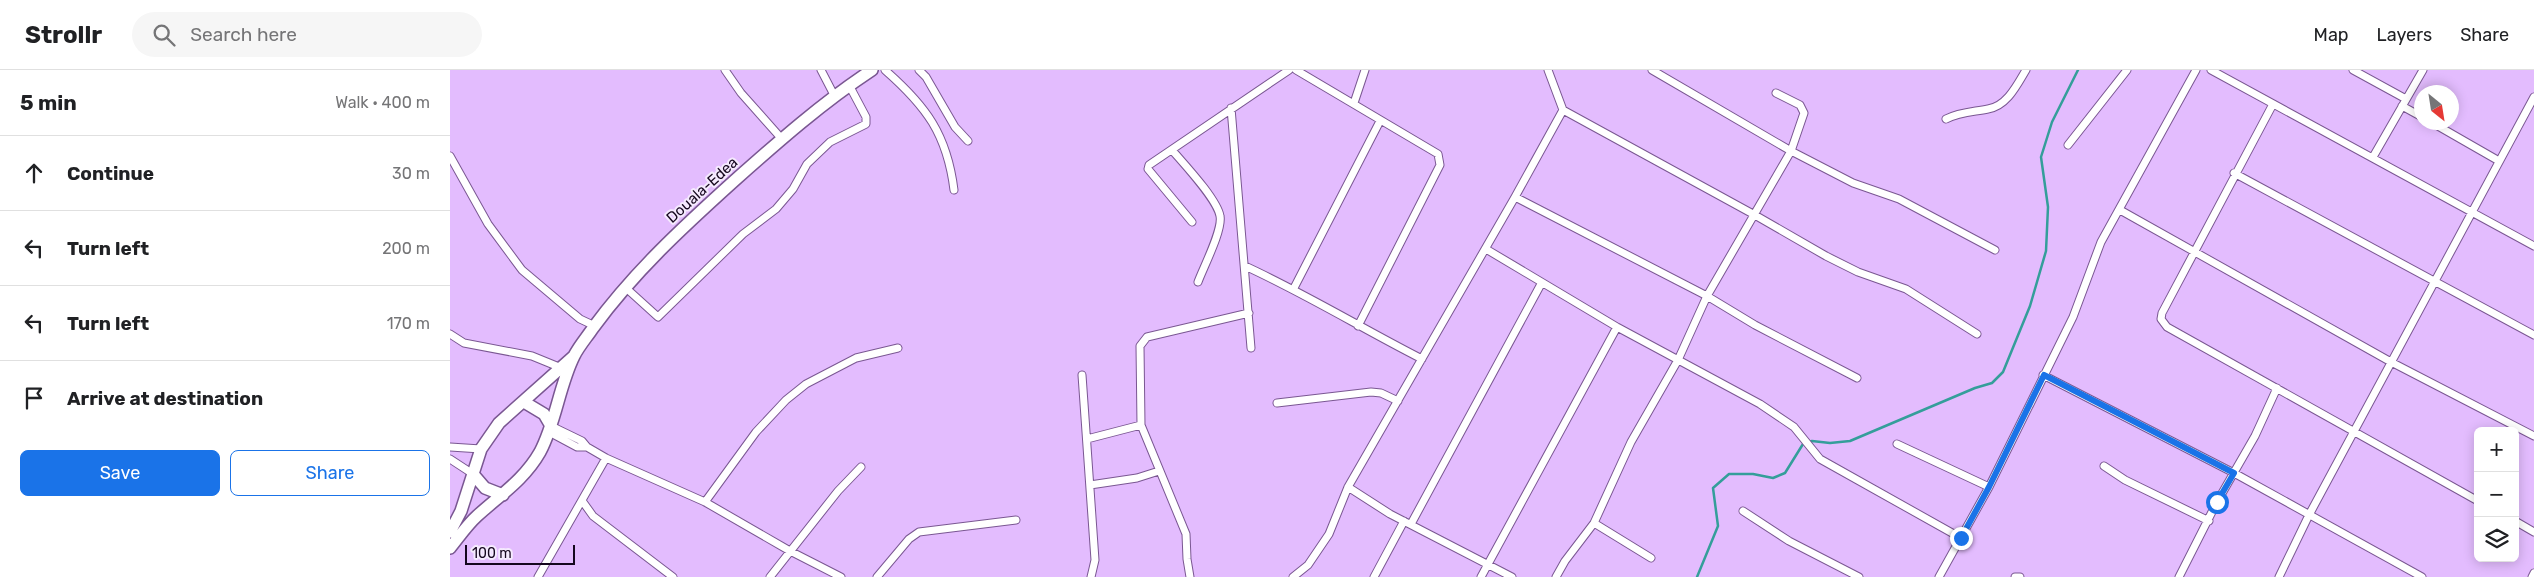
<!DOCTYPE html>
<html lang="en">
<head>
<meta charset="utf-8">
<style>
	body { margin:0; font-family:Rubik,sans-serif; background:#f6f6f6; color:#202124 }
	.controls { position:absolute; right:15px; bottom:15px; display:grid; overflow:hidden; border-radius:8px; box-shadow:0 2px 12px #0003 }
	.controls button { width:45px; height:45px; display:grid; place-items:center; padding:0; border:0; border-bottom:1px solid #e0e0e0; background:#fff; color:#202124; font:25px sans-serif }
	.compass { position:absolute; left:1964px; top:15px; width:45px; height:45px; border-radius:50%; background:#fff; box-shadow:0 2px 12px #0003; rotate:150deg }
	.scale { position:absolute; left:15px; bottom:12px; width:110px; box-sizing:border-box; padding-left:5px; border:2px solid #15071e; border-top:0; font-size:14px; line-height:18px; white-space:nowrap; color:#15071e; -webkit-text-stroke:4px #f5eafe; paint-order:stroke }
	.stop { position:absolute; width:15px; height:15px; margin:-11px; border:4px solid #1a73e8; border-radius:50%; background:#fff }
	.stop.end { background:#1a73e8; border-color:#fff; box-shadow:0 1px 5px #0008 }
	.list { margin:0; padding:0; list-style:none }
	h2 { display:flex; justify-content:space-between; align-items:center; height:65px; margin:0; padding:0 20px; font-size:21px }
	h2 small { font-size:16px; font-weight:400; color:#757577 }
	.list li { display:grid; grid-template-columns:32px 1fr auto; gap:15px; align-items:center; box-sizing:border-box; height:75px; padding:0 20px; border-top:1px solid #e0e0e0 }
	.list b { display:block; font-size:19px; white-space:nowrap }
	.list em { font-size:16px; font-style:normal; color:#757577 }
	.actions { display:flex; gap:10px; padding:15px 20px }
	.actions a { flex:1; padding:11px 0; border:1px solid #1a73e8; border-radius:8px; text-align:center; font-size:18px; color:#1a73e8 }
	.actions .main { background:#1a73e8; color:#fff }
	.icon { flex:none; width:28px; height:28px; fill:none; stroke:currentColor; stroke-width:2; stroke-linecap:round; stroke-linejoin:round }
	.map { position:relative; flex:none; width:2084px; height:507px; overflow:hidden }
	header { display:flex; align-items:center; gap:30px; box-sizing:border-box; height:70px; padding:0 25px; background:#fff; border-bottom:1px solid #e0e0e0 }
	header strong { font-size:24px }
	nav { display:flex; gap:28px; margin-inline-start:auto; font-size:18px }
	.search { width:350px; height:45px; background:#f6f6f6; display:flex; align-items:center; gap:12px; box-sizing:border-box; padding:0 18px; border-radius:28px; color:#757577; font-size:19px }
	main { display:flex }
	aside { flex:1; background:#fff }
	.map>svg:first-child { display:block }
	.lines { fill:none; stroke-linecap:round; stroke-linejoin:round }
	.stream { stroke:#349e9a; stroke-width:2.5 }
	.minor-casing { stroke:#7a5792; stroke-width:9 }
	.trunk-casing { stroke:#7a5792; stroke-width:14 }
	.minor { stroke:#fff; stroke-width:7 }
	.trunk { stroke:#fff; stroke-width:11 }
	.route { stroke:#1a73e8; stroke-width:6 }
	.labels { text-anchor:middle; stroke-width:4; stroke-linejoin:round; paint-order:stroke }
	.street-label { font-size:15px; fill:#15071e; stroke:#f5eafe }
</style>
</head>
<body>
<header>
<strong>Strollr</strong>
<div class="search"><svg class="icon" aria-label="search" viewBox="0 0 24 24"><circle cx="10" cy="10" r="6"/><path d="M15 15l6 6"/></svg>Search here</div>
<nav><a>Map</a><a>Layers</a><a>Share</a></nav>
</header>
<main>
<aside>
<h2>5 min<small>Walk · 400 m</small></h2>
<ul class="list">
<li><svg class="icon" aria-label="ahead" viewBox="0 0 24 24"><path d="M12 20V5M6 11l6-6 6 6"/></svg><div><b>Continue</b></div><em>30 m</em></li>
<li><svg class="icon" aria-label="left" viewBox="0 0 24 24"><path d="M17 20v-9H6M10 6l-5 5 5 5"/></svg><div><b>Turn left</b></div><em>200 m</em></li>
<li><svg class="icon" aria-label="left" viewBox="0 0 24 24"><path d="M17 20v-9H6M10 6l-5 5 5 5"/></svg><div><b>Turn left</b></div><em>170 m</em></li>
<li><svg class="icon" aria-label="arrive" viewBox="0 0 24 24"><path d="M6 21V4h12l-3 4 3 4H6"/></svg><div><b>Arrive at destination</b></div></li>
</ul>
<div class="actions"><a class="main">Save</a><a>Share</a></div>
</aside>
<div class="map">
<svg width="2084" height="507" viewBox="0 0 2084 507">
	<rect width="100%" height="100%" fill="#e3bcfe"/>
	<g class="lines">
		<path class="stream" d="M 1247,507 L 1268,456 L 1263,418 L 1279,404 L 1303,404 L 1323,408 L 1335,403 L 1353,374 L 1362,371 L 1380,373 L 1400,371 L 1525,318 L 1542,313 L 1553,302 L 1580,236 L 1596,181 L 1598,137 L 1591,87 L 1602,52 L 1628,0"/>
		<g class="minor-casing">
			<path id="minor" d="M 275,0 L 291,23 L 331,68
				M 371,0 L 384,25
				M 435,0 C 476,36 497,64 504,120
				M 469,0 L 476,7 L 505,57 L 518,71
				M 846,0 L 988,84 L 990,95 L 908,256
				M 1098,0 L 1113,40 L 1303,144 L 1376,186 L 1408,202 L 1456,219 L 1527,264
				M 1202,0 L 1341,81 L 1403,113 L 1449,129 L 1545,180
				M 1761,0 L 2084,176
				M 1903,0 L 1956,29
				M 904,33 L 915,0
				M 1823,34 L 1712,243 L 1711,249 L 1717,257 L 2028,431
				M 1952,36 L 1972,47
				M 781,38 L 801,278
				M 1496,49 C 1510,42 1523,42 1538,39 C 1557,36 1567,15 1576,0
				M 1981,52 L 2049,91
				M 1618,75 L 1677,0
				M 722,80 C 734,94 767,129 770,146 C 773,160 753,198 748,212
				M 0,86 L 38,154 L 72,200 L 130,249 L 145,256
				M 1923,87 L 1973,0
				M 1784,103 L 2084,265
				M 1065,127 L 1257,226 L 1305,255 L 1407,308
				M 1670,140 L 1941,292 L 2084,366
				M 742,152 L 698,99 L 699,95 L 839,0
				M 1036,179 L 1167,257 L 1310,334 L 1344,357 L 1370,389 L 1511,468
				M 795,196 C 856,224 913,259 972,289
				M 176,218 L 208,247 L 293,164 L 326,139 L 343,119 L 357,94 L 380,72 L 416,54 L 416,47 L 399,15
				M 844,218 L 930,51
				M 0,264 L 14,273 L 82,286 L 109,297
				M 632,305 L 645,490 L 641,507
				M 1593,305 L 1784,403 L 1972,507
				M 827,333 L 921,322 L 931,323 L 948,331
				M 101,356 L 132,371 L 137,377 L 156,388 L 255,432 L 340,481 L 391,507
				M 99,362 L 127,377 L 137,377
				M 637,369 L 691,355
				M 1447,374 L 1539,417
				M 0,377 L 31,379
				M 0,389 L 23,404
				M 1654,396 L 1675,410 L 1759,451
				M 640,415 L 687,408 L 709,401
				M 898,417 L 940,444 L 1062,507
				M 133,432 L 143,446 L 223,507
				M 255,432 L 306,362 L 336,330 L 356,314 L 406,288 L 448,278
				M 1293,441 L 1339,471 L 1409,507
				M 2065,451 L 2084,462
				M 1144,453 L 1201,488
				M 961,454 L 1091,214
				M 88,507 L 156,388
				M 320,507 L 388,421 L 411,397
				M 427,507 L 459,469 L 469,462 L 566,450
				M 740,507 L 737,489 L 736,464 L 691,355 L 690,276 L 697,267 L 799,243
				M 843,507 L 858,495 L 879,464 L 898,417 L 1065,127 L 1113,40
				M 924,507 L 954,451
				M 1031,507 L 1167,257
				M 1106,507 L 1115,491 L 1144,453 L 1181,372 L 1228,290 L 1257,226 L 1341,81 L 1354,43 L 1350,35 L 1326,23
				M 1489,507 L 1539,417 L 1623,247 L 1651,172 L 1746,0
				M 1565,507 L 1570,507
				M 1729,507 L 1767,432 L 1805,366 L 1827,318
				M 1829,507 L 1859,445 L 2084,27
				M 2082,507 L 2084,503"/>
		</g>
		<g class="trunk-casing">
			<path id="trunk" d="M 74,332 L 94,344 L 101,356
				M 23,404 L 35,418 L 53,425
				M 0,462 L 11,441 L 31,379 L 49,353 L 124,286
				M 0,478 C 9,467 17,455 27,446 C 50,425 74,410 90,382 C 106,352 109,316 124,286 C 129,276 137,267 143,258 C 184,202 233,157 284,111 C 329,71 372,33 422,0"/>
		</g>
		<use href="#minor" class="minor"/>
		<use href="#trunk" class="trunk"/>
	</g>
	<g class="lines">
		<path class="route" d="M 1511,468 L 1539,417 L 1594,305 L 1784,403 L 1767,432"/>
	</g>
	<g class="labels">
		<g class="street-label">
			<text transform="translate(252 120) rotate(-42)" y="5">Douala-Edea</text>
		</g>
	</g>
</svg>
<div class="controls">
<button>+</button>
<button>−</button>
<button><svg class="icon" aria-label="layers" viewBox="0 0 24 24"><path d="M12 4l9 5-9 5-9-5zM3 14l9 5 9-5"/></svg></button>
</div>
<svg class="compass" viewBox="-18 -18 36 36"><path d="M0-13l5 13h-10z" fill="#e53935"/><path d="M0 13l5-13h-10z" fill="#757577"/></svg>
<div class="scale">100 m</div>
<div class="stop" style="left:1767px;top:432px"></div>
<div class="stop end" style="left:1511px;top:468px"></div>
</div>
</main>
</body>
</html>
